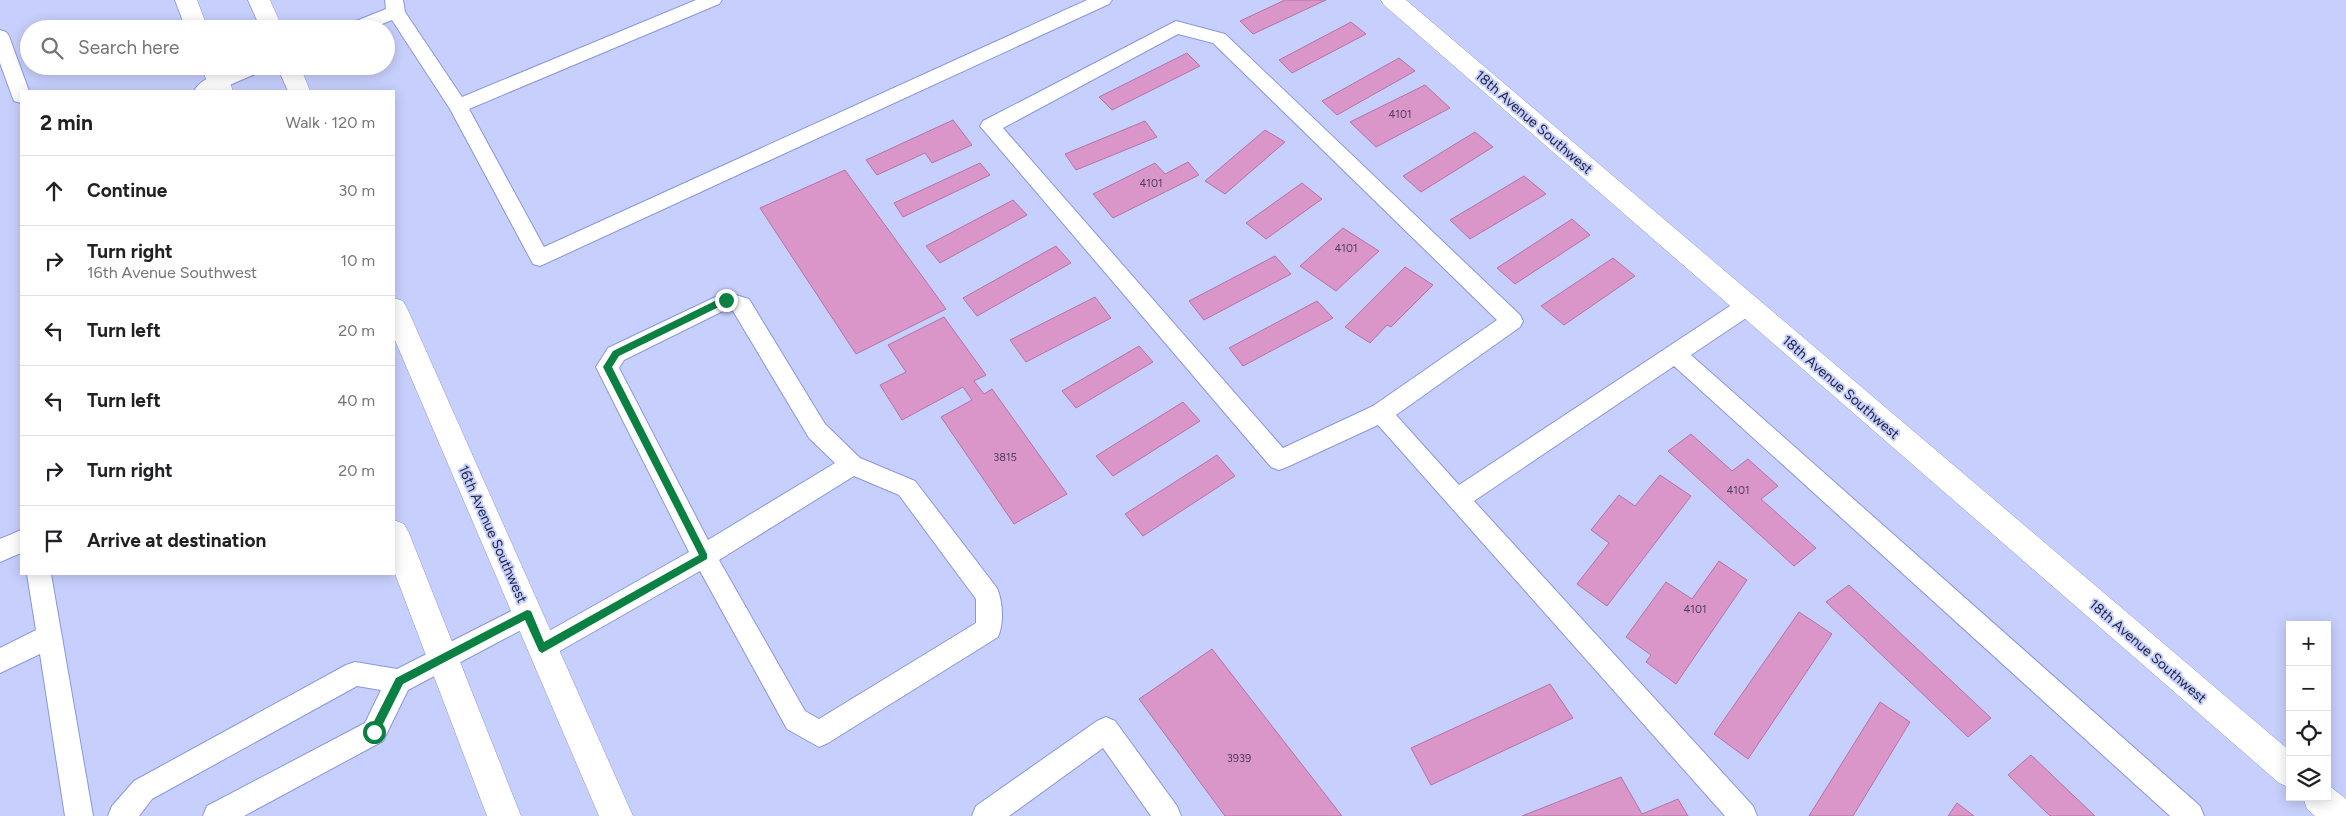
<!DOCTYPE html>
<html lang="en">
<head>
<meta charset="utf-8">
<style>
	body { margin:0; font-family:Figtree,sans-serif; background:#f2f2f2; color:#202124 }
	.controls { position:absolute; right:15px; bottom:15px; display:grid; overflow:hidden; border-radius:0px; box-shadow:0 2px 12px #0003 }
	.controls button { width:45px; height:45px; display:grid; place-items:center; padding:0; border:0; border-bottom:1px solid #e0e0e0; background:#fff; color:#202124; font:25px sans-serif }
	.stop { position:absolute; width:15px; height:15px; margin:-11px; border:4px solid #0b8043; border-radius:50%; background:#fff }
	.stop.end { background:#0b8043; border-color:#fff; box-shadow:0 1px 5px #0008 }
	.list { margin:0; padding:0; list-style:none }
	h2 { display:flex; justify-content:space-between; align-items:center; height:65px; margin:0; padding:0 20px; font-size:21px }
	h2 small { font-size:16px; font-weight:400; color:#757577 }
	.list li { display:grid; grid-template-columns:32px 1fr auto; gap:15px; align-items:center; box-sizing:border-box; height:70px; padding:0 20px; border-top:1px solid #e0e0e0 }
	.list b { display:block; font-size:19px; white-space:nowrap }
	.list p { margin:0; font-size:16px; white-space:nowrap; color:#757577 }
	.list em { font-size:16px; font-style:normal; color:#757577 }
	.icon { flex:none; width:28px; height:28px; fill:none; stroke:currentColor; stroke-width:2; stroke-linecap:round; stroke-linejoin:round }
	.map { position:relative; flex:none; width:2346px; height:816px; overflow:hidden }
	.search { position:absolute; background:#fff; box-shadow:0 2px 12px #0003; left:20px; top:20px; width:375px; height:55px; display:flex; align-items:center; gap:12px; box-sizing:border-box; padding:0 18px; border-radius:28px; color:#757577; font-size:19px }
	.panel { position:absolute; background:#fff; box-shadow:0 2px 12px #0003; left:20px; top:90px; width:375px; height:485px; border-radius:0px }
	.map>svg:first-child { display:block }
	.building { fill:#da96c9; stroke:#b473a5 }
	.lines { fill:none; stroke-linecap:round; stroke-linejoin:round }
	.service-casing { stroke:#8a96dd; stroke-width:2 }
	.minor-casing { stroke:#8a96dd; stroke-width:1 }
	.secondary-casing { stroke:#8a96dd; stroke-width:1 }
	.service { fill:#fff; fill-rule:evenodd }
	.minor { fill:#fff; fill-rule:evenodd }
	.secondary { fill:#fff; fill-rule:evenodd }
	.route { fill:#0b8043 }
	.labels { text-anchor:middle; stroke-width:4; stroke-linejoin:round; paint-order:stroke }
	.number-label { font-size:11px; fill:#4e4062 }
	.street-label { font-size:14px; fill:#202440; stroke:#c7d0fd }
</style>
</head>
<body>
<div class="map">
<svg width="2346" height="816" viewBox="0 0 2346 816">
	<rect width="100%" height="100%" fill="#c7d0fd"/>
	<path class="building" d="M 1285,0 L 1326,0 L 1253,34 L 1240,21 Z
		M 1351,22 L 1366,34 L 1292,73 L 1279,60 Z
		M 1187,53 L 1200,66 L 1112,110 L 1099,97 Z
		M 1399,58 L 1415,71 L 1337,115 L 1322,101 Z
		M 1425,85 L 1450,108 L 1376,147 L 1350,122 Z
		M 953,120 L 972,145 L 932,163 L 925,153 L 877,175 L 866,160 Z
		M 1145,121 L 1157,137 L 1076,170 L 1065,154 Z
		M 1265,130 L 1285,142 L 1225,194 L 1205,181 Z
		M 1475,132 L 1493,147 L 1421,192 L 1403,176 Z
		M 1188,162 L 1199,175 L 1113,218 L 1093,194 L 1155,163 L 1165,174 Z
		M 980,163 L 990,175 L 903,217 L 894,203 Z
		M 845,170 L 946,309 L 856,354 L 760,208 Z
		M 1524,176 L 1546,194 L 1470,239 L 1450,220 Z
		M 1302,183 L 1322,199 L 1266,239 L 1246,223 Z
		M 1013,200 L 1027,215 L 940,263 L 926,246 Z
		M 1572,219 L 1590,235 L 1515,284 L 1497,268 Z
		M 1343,228 L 1379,251 L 1336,291 L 1300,266 Z
		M 1056,246 L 1071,263 L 977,316 L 963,298 Z
		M 1275,256 L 1291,274 L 1204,320 L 1189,301 Z
		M 1613,258 L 1635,276 L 1564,325 L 1541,306 Z
		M 1405,267 L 1433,285 L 1391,327 L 1387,325 L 1370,343 L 1345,327 Z
		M 1095,297 L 1111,318 L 1026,362 L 1010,340 Z
		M 1317,301 L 1333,318 L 1243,366 L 1229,348 Z
		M 944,317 L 986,375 L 974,381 L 984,394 L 992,389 L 1067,494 L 1014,524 L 941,417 L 972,400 L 963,387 L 902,420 L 880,385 L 906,372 L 888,345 Z
		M 1139,346 L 1153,362 L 1076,408 L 1062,391 Z
		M 1183,402 L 1200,421 L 1113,476 L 1096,456 Z
		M 1691,434 L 1732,471 L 1748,459 L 1778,486 L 1761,499 L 1816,548 L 1794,566 L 1668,451 Z
		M 1217,455 L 1235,476 L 1143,536 L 1125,514 Z
		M 1660,475 L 1691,496 L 1607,606 L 1577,584 L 1609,543 L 1591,530 L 1619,495 L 1635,506 Z
		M 1719,561 L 1747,580 L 1676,684 L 1646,662 L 1651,655 L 1626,637 L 1666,582 L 1692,599 Z
		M 1849,585 L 1991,718 L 1968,737 L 1826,602 Z
		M 1799,612 L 1832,634 L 1748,759 L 1714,734 Z
		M 1212,649 L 1342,816 L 1225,816 L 1139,699 Z
		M 1550,684 L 1573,718 L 1431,785 L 1411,748 Z
		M 1880,702 L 1910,722 L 1853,816 L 1809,816 Z
		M 2031,755 L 2095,816 L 2050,816 L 2008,775 Z
		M 1621,777 L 1642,814 L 1678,799 L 1688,816 L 1522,816 Z
		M 1957,803 L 1974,816 L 1948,816 Z"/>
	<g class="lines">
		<g class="service-casing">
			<path id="service" d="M 385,0 L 403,0 L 405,12 L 462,97 L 696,0 L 722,0 L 719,4 L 469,109 L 544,247 L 1087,0 L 1112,0 L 1109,4 L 540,266 L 533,264 L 450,109 L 392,20 L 370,29 L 343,29 L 346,25 L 386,9 Z
				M 1176,21 L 1225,34 L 1520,315 L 1523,321 L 1520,327 L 1396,415 L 1459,485 L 1739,300 L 1747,298 L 1755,300 L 1758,306 L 1755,312 L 1691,355 L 2200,806 L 2204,816 L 2170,816 L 1674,366 L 1474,501 L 1753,806 L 1757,816 L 1725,816 L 1378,425 L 1287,467 L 1279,470 L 1271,467 L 980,126 L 983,121 ZM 1178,34 L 1213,43 L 1497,320 L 1373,406 L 1283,448 L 1003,128 Z
				M 0,30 L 6,32 L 9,36 L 29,91 L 21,91 L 21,103 L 14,101 L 12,96 L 0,63 Z
				M 236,66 L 264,66 L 262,71 L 216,91 L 194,91 C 202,77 222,72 236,66 Z
				M 726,292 L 749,299 L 825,424 L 860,458 L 915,481 L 997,588 C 1003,602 1004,623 998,637 L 828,743 L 819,747 L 787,729 L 700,571 L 551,656 L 542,660 L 533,656 L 529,648 L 533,640 L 689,552 L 596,367 L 608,348 ZM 727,309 L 733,311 L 809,438 L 835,463 L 708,540 L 619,368 L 624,360 ZM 854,476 L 899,495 L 976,599 L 976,623 L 819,719 L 805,711 L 719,560 Z
				M 21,530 L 21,553 L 0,562 L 0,539 Z
				M 27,574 L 51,574 L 93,816 L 65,816 L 40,654 L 0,673 L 0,648 L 36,630 Z
				M 527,603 L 536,606 L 539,614 L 536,622 L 408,690 L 383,741 L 244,816 L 203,816 L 207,806 L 365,723 L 381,690 L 357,686 L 152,799 L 139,816 L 108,816 L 112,806 L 134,781 L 346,665 L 355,662 L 397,669 Z
				M 1106,717 L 1115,721 L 1177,806 L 1181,816 L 1151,816 L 1103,748 L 1009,816 L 972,816 L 976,806 L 1097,721 Z"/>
		</g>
		<g class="minor-casing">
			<path id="minor" d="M 1381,0 L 1406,0 L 2290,751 L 2290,788 L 2279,783 L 1384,5 Z
				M 2327,784 L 2346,799 L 2346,816 L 2315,816 L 2307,809 L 2303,797 L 2327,797 Z"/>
		</g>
		<g class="secondary-casing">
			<path id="secondary" d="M 175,0 L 197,0 L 208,29 L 186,29 Z
				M 248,0 L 270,0 L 283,29 L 261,29 Z
				M 201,66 L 224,66 L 233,91 L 211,91 Z
				M 277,66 L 300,66 L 310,91 L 288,91 Z
				M 394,298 L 403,301 L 407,308 L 633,816 L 599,816 L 394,338 Z
				M 394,520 L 404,524 L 409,533 L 521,816 L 487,816 L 394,571 Z"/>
		</g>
		<use href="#service" class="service"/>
		<use href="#minor" class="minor"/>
		<use href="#secondary" class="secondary"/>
	</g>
	<path class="route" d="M 723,297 L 729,297 L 729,302 L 619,356 L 612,367 L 707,554 L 707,559 L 542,653 L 539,651 L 525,620 L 403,684 L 377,736 L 370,736 L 370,729 L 396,678 L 527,610 L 531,611 L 544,642 L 699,555 L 603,367 L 613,351 Z"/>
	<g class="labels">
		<g class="number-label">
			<text x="1400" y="118">4101</text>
			<text x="1151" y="187">4101</text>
			<text x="1346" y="252">4101</text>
			<text x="1005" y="461">3815</text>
			<text x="1738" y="494">4101</text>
			<text x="1695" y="613">4101</text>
			<text x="1239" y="762">3939</text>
		</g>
		<g class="street-label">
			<text transform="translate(1534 122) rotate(41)" y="5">18th Avenue Southwest</text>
			<text transform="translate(1841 387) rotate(41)" y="5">18th Avenue Southwest</text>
			<text transform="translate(493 534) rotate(66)" y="5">16th Avenue Southwest</text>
			<text transform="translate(2148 651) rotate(41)" y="5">18th Avenue Southwest</text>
		</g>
	</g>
</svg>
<div class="controls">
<button>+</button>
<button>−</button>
<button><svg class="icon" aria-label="locate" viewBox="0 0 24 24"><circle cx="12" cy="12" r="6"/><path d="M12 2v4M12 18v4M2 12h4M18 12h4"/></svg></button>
<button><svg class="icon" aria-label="layers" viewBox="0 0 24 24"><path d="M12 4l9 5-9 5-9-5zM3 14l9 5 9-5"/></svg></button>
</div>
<div class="stop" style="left:374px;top:732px"></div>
<div class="stop end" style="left:726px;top:300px"></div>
<div class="search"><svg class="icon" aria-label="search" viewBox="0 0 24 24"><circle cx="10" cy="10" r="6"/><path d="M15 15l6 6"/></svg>Search here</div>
<section class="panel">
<h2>2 min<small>Walk · 120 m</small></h2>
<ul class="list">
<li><svg class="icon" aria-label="ahead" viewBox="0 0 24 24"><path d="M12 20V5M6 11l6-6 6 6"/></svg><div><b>Continue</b></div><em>30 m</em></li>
<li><svg class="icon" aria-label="right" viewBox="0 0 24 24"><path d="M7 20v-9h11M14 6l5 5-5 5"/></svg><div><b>Turn right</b><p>16th Avenue Southwest</p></div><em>10 m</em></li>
<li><svg class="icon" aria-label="left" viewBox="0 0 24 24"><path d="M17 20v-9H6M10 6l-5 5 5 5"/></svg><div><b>Turn left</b></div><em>20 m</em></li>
<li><svg class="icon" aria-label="left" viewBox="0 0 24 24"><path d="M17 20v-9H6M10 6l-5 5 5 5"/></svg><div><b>Turn left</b></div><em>40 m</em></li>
<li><svg class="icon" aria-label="right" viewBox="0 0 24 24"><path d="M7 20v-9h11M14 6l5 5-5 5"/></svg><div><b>Turn right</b></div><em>20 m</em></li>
<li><svg class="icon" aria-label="arrive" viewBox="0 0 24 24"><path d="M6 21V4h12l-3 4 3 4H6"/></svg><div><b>Arrive at destination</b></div></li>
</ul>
</section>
</div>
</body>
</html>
